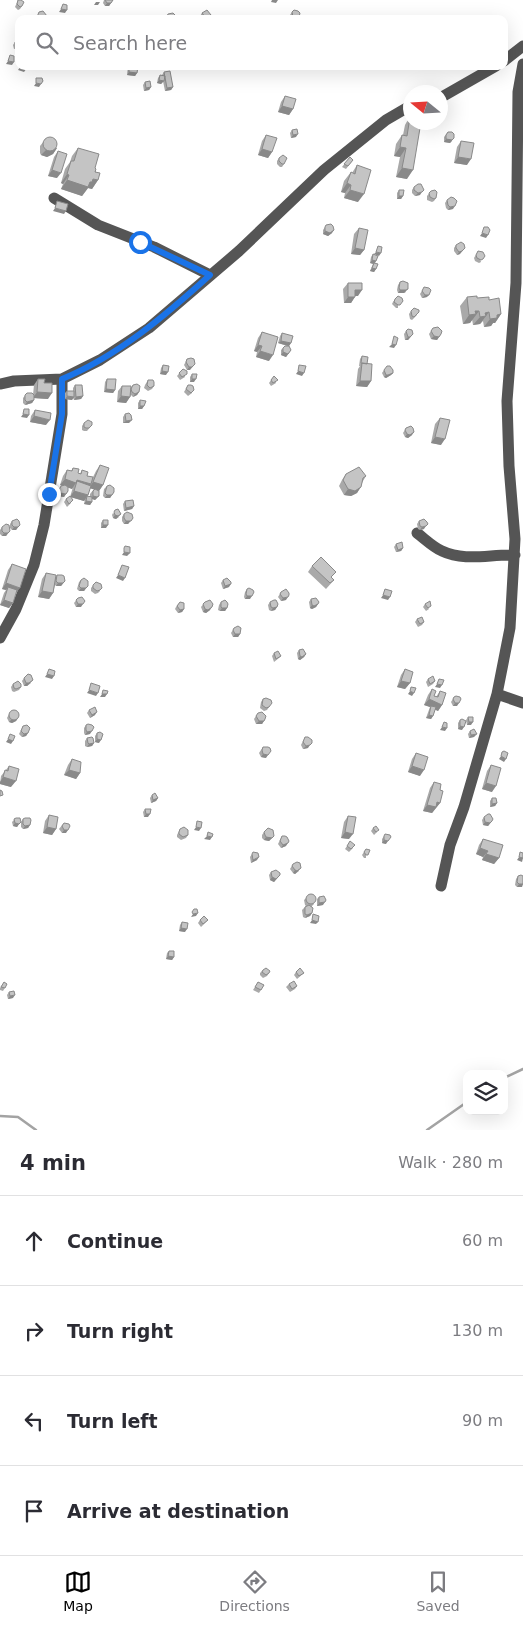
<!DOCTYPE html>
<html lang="en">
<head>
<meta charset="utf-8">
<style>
	body { margin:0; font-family:"DejaVu Sans",sans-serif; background:#f7f7f7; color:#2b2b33 }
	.controls { position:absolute; right:15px; bottom:15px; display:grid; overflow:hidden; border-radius:10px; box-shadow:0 5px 20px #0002 }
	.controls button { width:45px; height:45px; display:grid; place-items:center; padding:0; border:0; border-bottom:1px solid #e1e1e2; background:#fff; color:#2b2b33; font:25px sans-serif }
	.compass { position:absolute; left:403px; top:85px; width:45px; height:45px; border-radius:50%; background:#fff; box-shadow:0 5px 20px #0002; rotate:288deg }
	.stop { position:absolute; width:15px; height:15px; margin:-11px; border:4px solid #1a73e8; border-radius:50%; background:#fff }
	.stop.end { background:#1a73e8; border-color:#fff; box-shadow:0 1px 5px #0008 }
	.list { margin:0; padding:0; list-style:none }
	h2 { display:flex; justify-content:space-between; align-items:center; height:65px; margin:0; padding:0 20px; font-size:21px }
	h2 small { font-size:16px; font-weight:400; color:#7c7c81 }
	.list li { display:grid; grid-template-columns:32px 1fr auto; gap:15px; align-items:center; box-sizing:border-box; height:90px; padding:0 20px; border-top:1px solid #e1e1e2 }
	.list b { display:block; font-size:19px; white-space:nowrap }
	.list em { font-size:16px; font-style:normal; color:#7c7c81 }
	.icon { flex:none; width:28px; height:28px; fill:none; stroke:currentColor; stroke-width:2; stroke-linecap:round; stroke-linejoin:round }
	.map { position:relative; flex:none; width:523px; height:1130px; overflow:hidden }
	.search { position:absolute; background:#fff; box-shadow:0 5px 20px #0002; left:15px; right:15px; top:15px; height:55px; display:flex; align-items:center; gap:12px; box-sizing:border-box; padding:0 18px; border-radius:10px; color:#7c7c81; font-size:19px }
	.sheet { height:425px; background:#fff }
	nav { display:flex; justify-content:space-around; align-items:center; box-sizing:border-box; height:70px; border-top:1px solid #e1e1e2; background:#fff; font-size:14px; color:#7c7c81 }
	nav a { display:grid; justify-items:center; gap:2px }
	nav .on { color:#000 }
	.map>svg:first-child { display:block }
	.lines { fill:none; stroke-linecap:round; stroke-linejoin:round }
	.stream { stroke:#a3a3a3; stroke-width:2.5 }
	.minor { stroke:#555; stroke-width:11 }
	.wall { fill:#a9a9a9 }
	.shaded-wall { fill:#898989 }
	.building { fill:#c4c4c4; stroke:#898989 }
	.route { stroke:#1a73e8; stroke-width:6 }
</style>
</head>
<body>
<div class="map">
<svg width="523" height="1130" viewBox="0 0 523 1130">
	<rect width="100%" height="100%" fill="#fff"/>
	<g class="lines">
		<path class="stream" d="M 504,1078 L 523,1069
			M 0,1116 L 18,1117 L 36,1130
			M 427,1130 L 467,1102"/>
		<path class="minor" d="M 504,61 L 523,46
			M 440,98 L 496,66
			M 54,198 L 98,225 L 154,247 L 210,275
			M 0,384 L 14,381 L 62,379 L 100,360 L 149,328 L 239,251 L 324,170 L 386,120 L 410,106
			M 417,533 C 425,539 433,547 442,551 C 465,562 490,554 515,555
			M 0,638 L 16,609 L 34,565 L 44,525 L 62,414 L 62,379
			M 497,694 L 523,703
			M 441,886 L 450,845 L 464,807 L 497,694 L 510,628 L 515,539 L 509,466 L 507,401 L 516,283 L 518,92 L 523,64"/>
	</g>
	<path class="wall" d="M 18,0 L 22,6 L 20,9 L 18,10 L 15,7 Z
		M 104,0 L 113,0 L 109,6 L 105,6 L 103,3 Z
		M 292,12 L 298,19 L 291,19 L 290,15 Z
		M 202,13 L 209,18 L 207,19 L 202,19 L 200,16 Z
		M 15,42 L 19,48 L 14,49 L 13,45 Z
		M 128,66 L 138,66 L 137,73 L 135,76 L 127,75 Z
		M 164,72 L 173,87 L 171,90 L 165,91 L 163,81 L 161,84 L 157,83 L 158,78 L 160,75 L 162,75 Z
		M 145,82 L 151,87 L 149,90 L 144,91 L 143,85 Z
		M 285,96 L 293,109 L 289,115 L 278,112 L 281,102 Z
		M 410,116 L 407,179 L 396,177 L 400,157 L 394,156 L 396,144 L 402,135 L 403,135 L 405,125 Z
		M 292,130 L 296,137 L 291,138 L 290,133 Z
		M 448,132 L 452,141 L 450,143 L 444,142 L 444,137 Z
		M 266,135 L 272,152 L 268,158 L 258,155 L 262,141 Z
		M 44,141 L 57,148 L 53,154 L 47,157 L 41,155 L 40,153 L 40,146 Z
		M 461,141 L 467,165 L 454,163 L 457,147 Z
		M 78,148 L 95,168 L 98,180 L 92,189 L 88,188 L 82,196 L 61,189 L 63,184 L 61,183 L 65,169 L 70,162 L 72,156 Z
		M 58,151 L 57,178 L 48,176 L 54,157 Z
		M 350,157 L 353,160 L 346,169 L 342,167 Z
		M 279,158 L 284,164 L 282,167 L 280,167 L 277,164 L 277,161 Z
		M 357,165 L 358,202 L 344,198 L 345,193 L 341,192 L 344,181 L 351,172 L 352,173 Z
		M 414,187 L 420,195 L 415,196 L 412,193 L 412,190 Z
		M 399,190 L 403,196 L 401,199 L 397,199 L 397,193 Z
		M 431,191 L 436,198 L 434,201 L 432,202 L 427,200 L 427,196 Z
		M 447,200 L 453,209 L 448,210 L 446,208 L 445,203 Z
		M 325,227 L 332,233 L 328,236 L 323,234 L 323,230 Z
		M 359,228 L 364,250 L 360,255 L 351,254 L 354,234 Z
		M 456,245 L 460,254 L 457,255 L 454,251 L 454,248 Z
		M 478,251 L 481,262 L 479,263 L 475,261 L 474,258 Z
		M 373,254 L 376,261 L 375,263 L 376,269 L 374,272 L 370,271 L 373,264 L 370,263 L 371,257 Z
		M 400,282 L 406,292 L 404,293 L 398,293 L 397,290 L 398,285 Z
		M 348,283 L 358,296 L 355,296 L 351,303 L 344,303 L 343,289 Z
		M 423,289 L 427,297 L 422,298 L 420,294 Z
		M 398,296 L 398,308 L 396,308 L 392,304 L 393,302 Z
		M 467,297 L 489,300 L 501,314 L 495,323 L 493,323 L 491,326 L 484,327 L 483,321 L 480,324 L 473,325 L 472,319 L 470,323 L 463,324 L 460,306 Z
		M 411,311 L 417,315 L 412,320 L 410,319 L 409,314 Z
		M 433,328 L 441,334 L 437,340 L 431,339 L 429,334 Z
		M 406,331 L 413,334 L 408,340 L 405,340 L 404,334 Z
		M 262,332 L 269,361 L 256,357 L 257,352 L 254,351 L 258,338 Z
		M 282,333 L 291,343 L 289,346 L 289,353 L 286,357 L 281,355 L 281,350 L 285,346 L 287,346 L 278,343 L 280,336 Z
		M 362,356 L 367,364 L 371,381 L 367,387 L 356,386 L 358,369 L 360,366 L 359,366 L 360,359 Z
		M 187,359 L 190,370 L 187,370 L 184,365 Z
		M 163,365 L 166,375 L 160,374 L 161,368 Z
		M 183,369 L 185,377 L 180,380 L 177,376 Z
		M 384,370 L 393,373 L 391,375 L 386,378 L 384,377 L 382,373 Z
		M 192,374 L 194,382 L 190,382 L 190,377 Z
		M 274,376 L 276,383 L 271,386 L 269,383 Z
		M 38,379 L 44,383 L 48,399 L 34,398 L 34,400 L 32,403 L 25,405 L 23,403 L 23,398 L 27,393 L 33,395 L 34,385 Z
		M 107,379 L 115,390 L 113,393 L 104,392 L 105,382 Z
		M 148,380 L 154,386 L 152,389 L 148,391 L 144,388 L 145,385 Z
		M 75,385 L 83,396 L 81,399 L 74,400 L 73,398 L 72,400 L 65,399 L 65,393 L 67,391 L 73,391 L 73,388 Z
		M 133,385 L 139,392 L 137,395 L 133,397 L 131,395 L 126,403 L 117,402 L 118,391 L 122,386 L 131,388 Z
		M 188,385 L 192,393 L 188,396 L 184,392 Z
		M 140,400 L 144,406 L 142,409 L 138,409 L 138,403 Z
		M 35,410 L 46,425 L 30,422 L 31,416 Z
		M 125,414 L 129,423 L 123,423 L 123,417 Z
		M 440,418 L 441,445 L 431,443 L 435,424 Z
		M 84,423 L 92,425 L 87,431 L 84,431 L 82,430 L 82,426 Z
		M 406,428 L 412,435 L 408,438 L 405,437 L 403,433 Z
		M 100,465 L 103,485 L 99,491 L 97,498 L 95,500 L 92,499 L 92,502 L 90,505 L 84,504 L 85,499 L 87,496 L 90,497 L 90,494 L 94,489 L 90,488 L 88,495 L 84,501 L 71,497 L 71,503 L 67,507 L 64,502 L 66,499 L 70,497 L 73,487 L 72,489 L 68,487 L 68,491 L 64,497 L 58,496 L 57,493 L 61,486 L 62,486 L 60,485 L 63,476 L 67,470 L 71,471 L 73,468 L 78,473 L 80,474 L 82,470 L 87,476 L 93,477 L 96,471 Z
		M 346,474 L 366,476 L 363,481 L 357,493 L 351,496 L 344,495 L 339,486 L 342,480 Z
		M 107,486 L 114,492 L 110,498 L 105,498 L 103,496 L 104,489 Z
		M 125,501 L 134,506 L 132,509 L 124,511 L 123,504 Z
		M 113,513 L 119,517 L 116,519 L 113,518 L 112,515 Z
		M 124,514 L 133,518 L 128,524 L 124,524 L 122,521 L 122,517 Z
		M 103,520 L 106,528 L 101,528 L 101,523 Z
		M 12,521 L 20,525 L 16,530 L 12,530 L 10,528 L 10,524 Z
		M 419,521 L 424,529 L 420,530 L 418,529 L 417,524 Z
		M 2,527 L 10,531 L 6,536 L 2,536 L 0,534 L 0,530 Z
		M 396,544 L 403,548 L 401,551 L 396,552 L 394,547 Z
		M 12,564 L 13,603 L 9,608 L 0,605 L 4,593 L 6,590 L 2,589 L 8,570 Z
		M 312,566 L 334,580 L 326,589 L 308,572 Z
		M 46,573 L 56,577 L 57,575 L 65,581 L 61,586 L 56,586 L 55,585 L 53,593 L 49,599 L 38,597 L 42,579 Z
		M 81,580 L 88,586 L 84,591 L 79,591 L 77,589 L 79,582 Z
		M 223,580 L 229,587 L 223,589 L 221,583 Z
		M 96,582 L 100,591 L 98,593 L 95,594 L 91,591 L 91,588 Z
		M 247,589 L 250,599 L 245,599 L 244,597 L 245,592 Z
		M 281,592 L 286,600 L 281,601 L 278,597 Z
		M 78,598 L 81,607 L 76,607 L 74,603 Z
		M 311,599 L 318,604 L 316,607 L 312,609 L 310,608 L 309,602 Z
		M 180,602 L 184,609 L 182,612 L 178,613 L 175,609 L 176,607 Z
		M 205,602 L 210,610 L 206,613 L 203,612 L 201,607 Z
		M 221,602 L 227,608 L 225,611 L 220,611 L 218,610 L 219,605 Z
		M 270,602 L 277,607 L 275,610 L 271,611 L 269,610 L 268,605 Z
		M 425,604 L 429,609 L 426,611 L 423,607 Z
		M 417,619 L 424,622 L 422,625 L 418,627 L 415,622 Z
		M 234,628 L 240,634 L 238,637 L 233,637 L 231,633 Z
		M 299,650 L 306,654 L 304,657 L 300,660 L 298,659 L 297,653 Z
		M 274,653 L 281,656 L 279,658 L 274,662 L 272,656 Z
		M 405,669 L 410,683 L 405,689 L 397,687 L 401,675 Z
		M 24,678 L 31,683 L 27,686 L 24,686 L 22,681 Z
		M 428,679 L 435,681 L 433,684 L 428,687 L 426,682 Z
		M 13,684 L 21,687 L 19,690 L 14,692 L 12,691 L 11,687 Z
		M 432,689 L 434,696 L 436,697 L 440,691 L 442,705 L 438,711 L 435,709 L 433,716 L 431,719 L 426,718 L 430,707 L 424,705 L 428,695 Z
		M 454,697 L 457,706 L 453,706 L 451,702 Z
		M 263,699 L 269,707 L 267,710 L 264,711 L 260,708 L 261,702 Z
		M 89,710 L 95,715 L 90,718 L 87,713 Z
		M 10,712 L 18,718 L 16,721 L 12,723 L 9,722 L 7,718 Z
		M 258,713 L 265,719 L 262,724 L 256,724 L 254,719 Z
		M 468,717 L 471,725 L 467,725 L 466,720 Z
		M 460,720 L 462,730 L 458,729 L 458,723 Z
		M 86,725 L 90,734 L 85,735 L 84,733 L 84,728 Z
		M 23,726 L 28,733 L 26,736 L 22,737 L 19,734 Z
		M 470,731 L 474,737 L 469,738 L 468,734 Z
		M 97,733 L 99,743 L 95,742 L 95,736 Z
		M 305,737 L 308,748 L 303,749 L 301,745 Z
		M 87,738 L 94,743 L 92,746 L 87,747 L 85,746 L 85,741 Z
		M 263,747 L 266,758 L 261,757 L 259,753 Z
		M 416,753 L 420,776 L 408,772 L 412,759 Z
		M 72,759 L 80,773 L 76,779 L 64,775 L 68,765 Z
		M 491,765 L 492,792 L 482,789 L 487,771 Z
		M 9,766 L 11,787 L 0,784 L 1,776 Z
		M 434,782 L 440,803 L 432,813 L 423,811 L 430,788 Z
		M 152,795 L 158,798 L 156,801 L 151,803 L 150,798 Z
		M 492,798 L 497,803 L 495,806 L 490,807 L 490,801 Z
		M 145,809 L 148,817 L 144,817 L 143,812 Z
		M 49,815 L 56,829 L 52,835 L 43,833 L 45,821 Z
		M 348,816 L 349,839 L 341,838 L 344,822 Z
		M 484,817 L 492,821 L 488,826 L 483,825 L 482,820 Z
		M 16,818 L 19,824 L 17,827 L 13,826 L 12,822 Z
		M 23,819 L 30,825 L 28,828 L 23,829 L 21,827 L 21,822 Z
		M 63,824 L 66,833 L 62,833 L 59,829 Z
		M 373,828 L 377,832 L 374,835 L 371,831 Z
		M 180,829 L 188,835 L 186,838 L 181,840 L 177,837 L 177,835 Z
		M 264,832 L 274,836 L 269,841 L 264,840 L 262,838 L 262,835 Z
		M 282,836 L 286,846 L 281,848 L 278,844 Z
		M 384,836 L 386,844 L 382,843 L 382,839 Z
		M 483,839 L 499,858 L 494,864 L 482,860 L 483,857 L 476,854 L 479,845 Z
		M 347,846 L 353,848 L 349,852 L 345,849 Z
		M 366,849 L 366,858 L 364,858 L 362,855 Z
		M 252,854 L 257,860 L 251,863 L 250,857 Z
		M 293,864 L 299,871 L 295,874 L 293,873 L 290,869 Z
		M 271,872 L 280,875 L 274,882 L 270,880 L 269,875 Z
		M 518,876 L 523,876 L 522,887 L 517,887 L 515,885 L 516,879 Z
		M 307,897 L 314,904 L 312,906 L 312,913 L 310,916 L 305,918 L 303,917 L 302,910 L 306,906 L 305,905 L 304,900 Z
		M 319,897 L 323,905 L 317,906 L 317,899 Z
		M 200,920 L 208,920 L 201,927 L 198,923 Z
		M 182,922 L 185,932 L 179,931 L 180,925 Z
		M 169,951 L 174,957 L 172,960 L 166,959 L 167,953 Z
		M 263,970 L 269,973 L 267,976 L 263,978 L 260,975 L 260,973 Z
		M 296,972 L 304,973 L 297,979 L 294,975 Z
		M 4,982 L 7,984 L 3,991 L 0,990 L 0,988 Z
		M 258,982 L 264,985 L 259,993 L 253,990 Z
		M 289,984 L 297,986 L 295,989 L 290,992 L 286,987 Z
		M 9,992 L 13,998 L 8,999 L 7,995 Z"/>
	<path class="shaded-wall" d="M 272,0 L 278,0 L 276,3 L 271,2 Z
		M 96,2 L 100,2 L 98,5 L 94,5 Z
		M 107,3 L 111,3 L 109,6 L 105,6 Z
		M 61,9 L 67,10 L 65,13 L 59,12 Z
		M 8,61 L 14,62 L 12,65 L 6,64 Z
		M 21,66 L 33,66 L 30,70 L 27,68 L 24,72 L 18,70 Z
		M 129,72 L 137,73 L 135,76 L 127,75 Z
		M 159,80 L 164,81 L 161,84 L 157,83 Z
		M 36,83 L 41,84 L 39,87 L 34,86 Z
		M 151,87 L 149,90 L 144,91 L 146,88 Z
		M 173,87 L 171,90 L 165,91 L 167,88 Z
		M 282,106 L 293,109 L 289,115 L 278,112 Z
		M 298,134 L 296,137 L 291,138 L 293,135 Z
		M 454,138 L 450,143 L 444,142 L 446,139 Z
		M 400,147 L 406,148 L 400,157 L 394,156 Z
		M 57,148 L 53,154 L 47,157 L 41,155 L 46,150 Z
		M 262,149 L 272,152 L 268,158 L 258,155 Z
		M 458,157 L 471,159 L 467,165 L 454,163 Z
		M 402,168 L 413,170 L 407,179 L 396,177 Z
		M 52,170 L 61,173 L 57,178 L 48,176 Z
		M 67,174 L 69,175 L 63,184 L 61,183 Z
		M 93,179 L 98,180 L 92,189 L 88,188 L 82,196 L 61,189 L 67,180 L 90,182 Z
		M 347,183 L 351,185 L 345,193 L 341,192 Z
		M 350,190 L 364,194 L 358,202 L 344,198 Z
		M 422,192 L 420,195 L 415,196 L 418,193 Z
		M 399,196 L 403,196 L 401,199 L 397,199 Z
		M 455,206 L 453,209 L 448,210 L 450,207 Z
		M 55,208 L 66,211 L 64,214 L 53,211 Z
		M 334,230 L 332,233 L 328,236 L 323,234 L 325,231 Z
		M 482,233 L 488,235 L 486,238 L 480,236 Z
		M 355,248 L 364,250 L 360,255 L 351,254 Z
		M 465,248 L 460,254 L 457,255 L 459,252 Z
		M 376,252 L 381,253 L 379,256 L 374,254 Z
		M 372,260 L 376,261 L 374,264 L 370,263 Z
		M 372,268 L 376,269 L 374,272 L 370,271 Z
		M 408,289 L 404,293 L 398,293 L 400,290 Z
		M 355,290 L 362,290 L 358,296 L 350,296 Z
		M 425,295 L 429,295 L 427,297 L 422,298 Z
		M 348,297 L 355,297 L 351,303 L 344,303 Z
		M 475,311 L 479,311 L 470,323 L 463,324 L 469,315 Z
		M 489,312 L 480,324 L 473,325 L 480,317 L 485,313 Z
		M 501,314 L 495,323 L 493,323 L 491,326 L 484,327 L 490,319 L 497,315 Z
		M 413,334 L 408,340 L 405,340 L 408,337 Z
		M 434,336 L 439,337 L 437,340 L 431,339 Z
		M 281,341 L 291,343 L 289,346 L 278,343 Z
		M 392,344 L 396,345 L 394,348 L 389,347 Z
		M 258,345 L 262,346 L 257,352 L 254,351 Z
		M 291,350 L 286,357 L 281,355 L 283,352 Z
		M 260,351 L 273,355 L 269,361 L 256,357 Z
		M 195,364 L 190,370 L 187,370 L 189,367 Z
		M 162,371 L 168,372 L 166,375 L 160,374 Z
		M 298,371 L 304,373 L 302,376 L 296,374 Z
		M 393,373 L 391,375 L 386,378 L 384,377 L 386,375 Z
		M 192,379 L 196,379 L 194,382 L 190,382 Z
		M 360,381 L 371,381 L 367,387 L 356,386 Z
		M 106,389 L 115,390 L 113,393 L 104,392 Z
		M 37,392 L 52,393 L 48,399 L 33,398 Z
		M 139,392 L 137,395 L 133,397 L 135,394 Z
		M 67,396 L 74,397 L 72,400 L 65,399 Z
		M 83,396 L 81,399 L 74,400 L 76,397 Z
		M 121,396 L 130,397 L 126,403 L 117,402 Z
		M 34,400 L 32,403 L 25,405 L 27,402 Z
		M 140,406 L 144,406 L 142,409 L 138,409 Z
		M 23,414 L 29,415 L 27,418 L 21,417 Z
		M 34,416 L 50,420 L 46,425 L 30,422 Z
		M 132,420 L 129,423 L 123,423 L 126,421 Z
		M 414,432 L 412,435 L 408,438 L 405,437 L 407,434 Z
		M 435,437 L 445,439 L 441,445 L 431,443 Z
		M 65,479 L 77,480 L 91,484 L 87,490 L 77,481 L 72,489 L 60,485 Z
		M 93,482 L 103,485 L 99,491 L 89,488 Z
		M 361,487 L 357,493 L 351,496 L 344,495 L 348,489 Z
		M 74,491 L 88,495 L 84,501 L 70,497 Z
		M 60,493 L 66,494 L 64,497 L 58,496 Z
		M 107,495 L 112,495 L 110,498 L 105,498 Z
		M 93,496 L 99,496 L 95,500 L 90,498 Z
		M 86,501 L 92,502 L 90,505 L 84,504 Z
		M 134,506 L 132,509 L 124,511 L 126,508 Z
		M 121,514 L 116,519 L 113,518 L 115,515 Z
		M 133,518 L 128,524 L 124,524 L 126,521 Z
		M 103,525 L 108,525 L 106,528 L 101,528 Z
		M 426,526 L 424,529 L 420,530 L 422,527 Z
		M 14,527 L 18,527 L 16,530 L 12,530 Z
		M 4,533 L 8,533 L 6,536 L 2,536 Z
		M 403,548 L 401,551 L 396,552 L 398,550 Z
		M 124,552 L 130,553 L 127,556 L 122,555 Z
		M 118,575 L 125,578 L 123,581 L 116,578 Z
		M 65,581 L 61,586 L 56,586 L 58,583 Z
		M 6,583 L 20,588 L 16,593 L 8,587 L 6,590 L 2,589 Z
		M 231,584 L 229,587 L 223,589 L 225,586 Z
		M 81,588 L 86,588 L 84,591 L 79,591 Z
		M 42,591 L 53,593 L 49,599 L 38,597 Z
		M 383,595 L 390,597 L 388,600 L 381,598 Z
		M 247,596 L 252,596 L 250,599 L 245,599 Z
		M 288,597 L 286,600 L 281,601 L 283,598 Z
		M 4,600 L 13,603 L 9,608 L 0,605 Z
		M 78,604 L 83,604 L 81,607 L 76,607 Z
		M 318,604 L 316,607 L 312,609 L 310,608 L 312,605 Z
		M 212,607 L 210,610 L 206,613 L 203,612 L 205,609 Z
		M 277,607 L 275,610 L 271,611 L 273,608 Z
		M 222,608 L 227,608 L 225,611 L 220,611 Z
		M 184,609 L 182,612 L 178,613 L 180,610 Z
		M 235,634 L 240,634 L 238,637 L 233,637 Z
		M 306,654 L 304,657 L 300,660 L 298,659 L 300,656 Z
		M 47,674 L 54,676 L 52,679 L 45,677 Z
		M 33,680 L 27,686 L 24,686 L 26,683 Z
		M 401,681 L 410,683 L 405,689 L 397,687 Z
		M 437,684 L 442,685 L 440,688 L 435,687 Z
		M 89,690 L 98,693 L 96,696 L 87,693 Z
		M 410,691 L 414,693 L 412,696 L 408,694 Z
		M 102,694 L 107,694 L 105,697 L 100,697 Z
		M 429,699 L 442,705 L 438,711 L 431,708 L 431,706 L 430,707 L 424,705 Z
		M 455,703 L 459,703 L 457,706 L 453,706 Z
		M 97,712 L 95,715 L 90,718 L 92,715 Z
		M 429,715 L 433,716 L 431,719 L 426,718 Z
		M 18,718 L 16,721 L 12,723 L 9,722 L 11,720 Z
		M 259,721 L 264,721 L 262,724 L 256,724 Z
		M 469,722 L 473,722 L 471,725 L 467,725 Z
		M 460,726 L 464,727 L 462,730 L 458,729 Z
		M 442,727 L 447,728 L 445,731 L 440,730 Z
		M 92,731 L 90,734 L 85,735 L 87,732 Z
		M 28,733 L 26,736 L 22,737 L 24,734 Z
		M 477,734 L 474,737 L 469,738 L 471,735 Z
		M 8,739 L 13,741 L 11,744 L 6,742 Z
		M 97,739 L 101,740 L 99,743 L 95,742 Z
		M 94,743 L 92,746 L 87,747 L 89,744 Z
		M 310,745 L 308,748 L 303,749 L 306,746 Z
		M 263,754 L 268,755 L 266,758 L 261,757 Z
		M 501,756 L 506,759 L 504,762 L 499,759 Z
		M 412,766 L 424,770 L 420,776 L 408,772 Z
		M 69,770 L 80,773 L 76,779 L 64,775 Z
		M 3,777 L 16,781 L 11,787 L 0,784 L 0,782 Z
		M 486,783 L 496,786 L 492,792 L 482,789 Z
		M 158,798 L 156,801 L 151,803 L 153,800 Z
		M 437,802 L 440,803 L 432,813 L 423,811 L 427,805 Z
		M 497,803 L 495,806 L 490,807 L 492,804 Z
		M 146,814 L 150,814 L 148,817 L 144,817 Z
		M 492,821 L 488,826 L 483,825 L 485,822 Z
		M 15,823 L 19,824 L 17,827 L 13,826 Z
		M 30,825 L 28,828 L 23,829 L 25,826 Z
		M 47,827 L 56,829 L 52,835 L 43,833 Z
		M 196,827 L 201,828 L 199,831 L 194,830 Z
		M 64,830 L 68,830 L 66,833 L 62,833 Z
		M 345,832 L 353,834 L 349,839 L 341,838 Z
		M 207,836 L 212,837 L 210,840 L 204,839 Z
		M 274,836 L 269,841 L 264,840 L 266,837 Z
		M 384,840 L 388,841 L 386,844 L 382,843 Z
		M 288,843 L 286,846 L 281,848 L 283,845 Z
		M 480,848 L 488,851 L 483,857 L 476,854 Z
		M 486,854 L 499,858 L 494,864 L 482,860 Z
		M 259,857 L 257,860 L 251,863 L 253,860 Z
		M 519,857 L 523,858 L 522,862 L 517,860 Z
		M 301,868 L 295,874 L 293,873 L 295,870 Z
		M 280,875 L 274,882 L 270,880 L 272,877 Z
		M 519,884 L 523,884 L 522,887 L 517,887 Z
		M 325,902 L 323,905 L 317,906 L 319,903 Z
		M 198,913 L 196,916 L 191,917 L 193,914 Z
		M 312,913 L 310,916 L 305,918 L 307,915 Z
		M 312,920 L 318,922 L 316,924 L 310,923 Z
		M 181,928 L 187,929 L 185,932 L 179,931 Z
		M 168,956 L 174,957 L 172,960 L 166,959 Z
		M 15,995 L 13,998 L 8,999 L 10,996 Z"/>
	<path class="building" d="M 18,0 L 21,0 L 24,2 L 22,6 L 20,7 L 17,4 Z
		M 105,0 L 113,0 L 111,3 L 107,3 Z
		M 63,4 L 67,5 L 67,10 L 61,9 Z
		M 207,10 L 211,15 L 206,18 L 202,13 Z
		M 294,10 L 298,11 L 300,13 L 299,17 L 297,18 L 293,17 L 292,12 Z
		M 43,11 L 47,16 L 45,19 L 39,19 L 37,17 L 39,12 Z
		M 173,13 L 175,15 L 175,19 L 167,19 L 167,16 L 168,14 Z
		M 19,40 L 19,45 L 16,46 L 15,42 Z
		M 10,55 L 14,56 L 14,62 L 8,61 Z
		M 129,66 L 138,66 L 137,73 L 129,72 Z
		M 170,71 L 173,87 L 167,88 L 164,72 Z
		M 160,75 L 165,76 L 164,81 L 159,80 Z
		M 36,78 L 42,78 L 43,81 L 41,84 L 36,83 Z
		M 150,81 L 151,87 L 146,88 L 145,82 Z
		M 285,96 L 296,99 L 293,109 L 282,106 Z
		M 410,117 L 410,122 L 421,122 L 413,170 L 402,168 L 406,148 L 400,147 L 402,135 L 407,136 Z
		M 297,129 L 298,134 L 293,135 L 292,130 Z
		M 448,132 L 452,132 L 454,134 L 454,138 L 452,140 L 446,139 L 446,135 Z
		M 266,135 L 277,138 L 272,152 L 262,149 Z
		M43 144a7 7 0 1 1 14 0a7 7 0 1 1-14 0Z
		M 461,141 L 474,143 L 471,159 L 458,157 Z
		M 78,148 L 99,154 L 95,168 L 96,169 L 95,172 L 100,173 L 98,180 L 93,179 L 92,182 L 90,182 L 88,187 L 67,180 L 69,175 L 67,174 L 71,161 L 74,161 Z
		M 58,151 L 67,154 L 61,173 L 52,170 Z
		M 283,155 L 287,158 L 284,164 L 282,164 L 279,161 L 279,158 Z
		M 350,157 L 353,160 L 348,166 L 344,164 Z
		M 357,165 L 371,170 L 364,194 L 350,190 L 351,185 L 347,183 L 351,172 L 355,174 Z
		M 418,184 L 421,184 L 424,190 L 422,192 L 418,193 L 414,190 L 414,187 Z
		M 399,190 L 404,190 L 403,196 L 399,196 Z
		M 435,190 L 437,192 L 436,198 L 434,199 L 430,197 L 429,193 L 431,191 Z
		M 451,197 L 454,198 L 457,201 L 455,206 L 450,207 L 448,205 L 447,200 Z
		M 57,201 L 68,204 L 66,211 L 55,208 Z
		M 331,224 L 333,226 L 334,230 L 330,233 L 325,231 L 325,227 L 326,225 Z
		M 484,227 L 488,227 L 490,230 L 488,235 L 482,233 Z
		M 359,228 L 368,230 L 364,250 L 355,248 Z
		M 461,242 L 464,244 L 465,248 L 462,251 L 459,252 L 456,248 L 456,245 Z
		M 378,246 L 382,247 L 381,253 L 376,252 Z
		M 478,251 L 483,252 L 485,256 L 483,259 L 481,260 L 477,258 L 476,255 Z
		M 373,254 L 378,256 L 376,261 L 372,260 Z
		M 374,263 L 378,264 L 376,269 L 372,268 Z
		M 403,281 L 408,283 L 408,289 L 406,290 L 400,290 L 399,288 L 400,282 Z
		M 348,283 L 362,283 L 362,290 L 355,290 L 355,297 L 348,297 Z
		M 424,287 L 429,288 L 431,290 L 429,295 L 425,295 L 422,291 Z
		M 398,296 L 402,298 L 403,301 L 400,305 L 398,305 L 394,302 L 395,299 Z
		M 477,296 L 477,298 L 489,297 L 489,300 L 499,298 L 501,314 L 497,315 L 497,318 L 490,319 L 489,312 L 485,313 L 486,316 L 480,317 L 479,311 L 475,311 L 476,314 L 469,315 L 467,297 Z
		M 414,308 L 419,310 L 419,312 L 414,317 L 412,316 L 411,311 Z
		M 438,327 L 442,331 L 441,334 L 439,337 L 434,336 L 431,331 L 433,328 Z
		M 408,329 L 412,330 L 413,334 L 410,337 L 408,337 L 406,331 Z
		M 262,332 L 278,337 L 273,355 L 260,351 L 262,346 L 258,345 Z
		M 282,333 L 293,336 L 291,343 L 281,341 Z
		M 394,336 L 398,338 L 396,345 L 392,344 Z
		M 285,346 L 289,346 L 291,350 L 288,354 L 283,352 L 283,348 Z
		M 362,356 L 368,357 L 367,364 L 361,363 Z
		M 191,358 L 194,359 L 195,364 L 192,367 L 189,367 L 186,362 L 187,359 Z
		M 362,363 L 372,364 L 371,381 L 360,381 Z
		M 163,365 L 169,366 L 168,372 L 162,371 Z
		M 299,365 L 306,366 L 304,373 L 298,371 Z
		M 387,366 L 390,366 L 393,370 L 393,373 L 388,375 L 386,375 L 384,370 Z
		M 183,369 L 187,371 L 187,374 L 182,377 L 179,373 Z
		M 192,374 L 197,374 L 196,379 L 192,379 Z
		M 274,376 L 278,380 L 273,383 L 271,380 Z
		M 38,379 L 45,379 L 44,383 L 52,383 L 52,393 L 37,392 Z
		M 107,379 L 116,379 L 115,390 L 106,389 Z
		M 148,380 L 153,380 L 154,382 L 154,386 L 150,388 L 147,385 Z
		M 137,384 L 140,386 L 139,392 L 135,394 L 132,392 L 131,389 L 133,385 Z
		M 75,385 L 82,385 L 83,396 L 76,397 Z
		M 188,385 L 191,385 L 193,386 L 194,390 L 191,393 L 186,389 Z
		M 122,386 L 131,386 L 130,397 L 121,396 Z
		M 67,391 L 74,391 L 74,397 L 67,396 Z
		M 27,393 L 32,393 L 34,395 L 34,400 L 27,402 L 25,400 L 25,395 Z
		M 140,400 L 146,401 L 144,406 L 140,406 Z
		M 24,409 L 29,409 L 29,415 L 23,414 Z
		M 35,410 L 51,413 L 50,420 L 34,416 Z
		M 129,413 L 131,415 L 132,420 L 126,421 L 125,414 Z
		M 440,418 L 450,420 L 445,439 L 435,437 Z
		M 88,420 L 92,422 L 92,425 L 89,428 L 86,428 L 84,427 L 84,423 Z
		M 411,426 L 413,428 L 414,432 L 410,435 L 407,434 L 405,430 L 406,428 Z
		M 100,465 L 109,468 L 103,485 L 93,482 Z
		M 359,467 L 366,476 L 363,478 L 361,487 L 355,491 L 348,489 L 343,480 L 346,474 Z
		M 73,468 L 79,469 L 78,473 L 81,474 L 82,470 L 88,472 L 87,476 L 93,477 L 91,484 L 77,480 L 76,483 L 65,479 L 67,470 L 72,471 Z
		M 77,481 L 91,486 L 88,495 L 74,491 Z
		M 65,485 L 68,487 L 68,491 L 66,494 L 60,493 L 59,490 L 61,486 Z
		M 110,485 L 114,488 L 114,492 L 112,495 L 107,495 L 105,493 L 107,486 Z
		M 95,489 L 99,491 L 99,496 L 97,497 L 93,496 L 93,491 Z
		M 70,496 L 73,500 L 69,504 L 66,499 Z
		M 87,496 L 92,497 L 92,502 L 86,501 Z
		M 133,500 L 134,506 L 126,508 L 125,501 Z
		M 118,509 L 121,514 L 118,516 L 115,515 L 114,512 L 115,510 Z
		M 127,512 L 132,514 L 133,518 L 131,521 L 126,521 L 124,518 L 124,514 Z
		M 17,519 L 19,521 L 20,525 L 18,527 L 14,527 L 12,525 L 12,521 Z
		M 424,519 L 427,522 L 428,524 L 426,526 L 422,527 L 420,526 L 419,521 Z
		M 103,520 L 108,520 L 108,525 L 103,525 Z
		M 6,524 L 9,525 L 10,531 L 8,533 L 4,533 L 2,531 L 2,527 Z
		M 402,542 L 403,548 L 398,550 L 396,544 Z
		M 125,546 L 130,547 L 130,553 L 124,552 L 124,548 Z
		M 321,557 L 336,572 L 331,577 L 334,580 L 330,583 L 312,566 Z
		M 12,564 L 26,569 L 20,588 L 6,583 Z
		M 122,565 L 129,567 L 125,578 L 118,575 Z
		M 46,573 L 56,575 L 53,593 L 42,591 Z
		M 57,575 L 62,575 L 64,576 L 65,581 L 63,583 L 58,583 L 56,581 Z
		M 84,578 L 88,581 L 88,586 L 86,588 L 81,588 L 79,586 L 81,580 Z
		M 227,578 L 231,582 L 231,584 L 225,586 L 223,580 Z
		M 96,582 L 101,584 L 102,588 L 100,590 L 97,591 L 93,588 L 93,585 Z
		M 8,587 L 17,590 L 13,603 L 4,600 Z
		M 249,588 L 253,590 L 254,592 L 252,596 L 247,596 L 246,594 L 247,589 Z
		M 286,589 L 289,593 L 289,595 L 288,597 L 283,598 L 280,594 L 281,592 Z
		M 385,589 L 392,591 L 390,597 L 383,595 Z
		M 82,597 L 85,601 L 83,604 L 78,604 L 76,600 L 78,598 Z
		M 316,598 L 319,602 L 318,604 L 314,606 L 312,605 L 311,599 Z
		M 210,600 L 213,604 L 212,607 L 208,610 L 205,609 L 203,604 L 205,602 Z
		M 225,600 L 227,602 L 228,604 L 227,608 L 222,608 L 221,607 L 221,602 Z
		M 274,600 L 276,600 L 278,604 L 277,607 L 273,608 L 271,607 L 270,602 Z
		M 430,601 L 431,606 L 428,608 L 425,604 Z
		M 180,602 L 184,603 L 184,609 L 180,610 L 177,606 Z
		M 422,617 L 424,622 L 420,624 L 417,619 Z
		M 238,626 L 241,628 L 240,634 L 235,634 L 233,630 L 234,628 Z
		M 303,649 L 306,654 L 302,657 L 300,656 L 299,650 Z
		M 278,651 L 281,656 L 276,659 L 274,653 Z
		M 49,669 L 55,671 L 54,676 L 47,674 Z
		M 405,669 L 413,672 L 410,683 L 401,681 Z
		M 28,674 L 31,675 L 33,680 L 29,683 L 26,683 L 24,678 Z
		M 433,676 L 435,681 L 430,684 L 428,679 Z
		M 439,679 L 444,680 L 442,685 L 437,684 Z
		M 18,681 L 21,684 L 21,687 L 16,689 L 14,688 L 13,684 Z
		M 91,683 L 100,686 L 98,693 L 89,690 Z
		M 411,687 L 416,688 L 414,693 L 410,691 Z
		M 432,689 L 436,691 L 434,696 L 438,697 L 440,691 L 446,693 L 442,705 L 429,699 Z
		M 103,690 L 108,691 L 107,694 L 102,694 Z
		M 456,696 L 460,697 L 461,699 L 459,703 L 455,703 L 453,699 L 454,697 Z
		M 266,698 L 271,700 L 272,703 L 269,707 L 266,708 L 262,705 L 263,699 Z
		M 431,706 L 436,707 L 433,716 L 429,715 Z
		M 95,707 L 97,712 L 92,715 L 89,710 Z
		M9 715a5 5 0 1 1 10 0a5 5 0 1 1-10 0Z
		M 262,712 L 266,716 L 265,719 L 264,721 L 259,721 L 256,716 L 258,713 Z
		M 468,717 L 473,717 L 473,722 L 469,722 Z
		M 462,719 L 466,721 L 464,727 L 460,726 L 460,720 Z
		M 444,722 L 447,723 L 447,728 L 442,727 Z
		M 88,724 L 92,725 L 94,727 L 92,731 L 87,732 L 86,730 L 86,725 Z
		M 27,725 L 30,728 L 28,733 L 24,734 L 21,731 L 23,726 Z
		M 474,729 L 477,734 L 471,735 L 470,731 Z
		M 100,732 L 103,734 L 101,740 L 97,739 L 97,733 Z
		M 10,734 L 15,736 L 13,741 L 8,739 Z
		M 92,737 L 93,738 L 94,743 L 89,744 L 88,743 L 87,738 Z
		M 305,737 L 308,737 L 312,740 L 312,743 L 310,745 L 306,746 L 303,742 Z
		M 263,747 L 268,747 L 270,748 L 271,751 L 268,755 L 263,754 L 262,750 Z
		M 504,751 L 508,753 L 506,759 L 501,756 L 502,752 Z
		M 416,753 L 428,757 L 424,770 L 412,766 Z
		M 72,759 L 81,762 L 80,773 L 69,770 Z
		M 491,765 L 501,768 L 496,786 L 486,783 Z
		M 9,766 L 19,769 L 16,781 L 3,777 L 5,770 L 8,771 Z
		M 434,782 L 441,784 L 440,790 L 443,791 L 440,803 L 437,802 L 436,807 L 427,805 Z
		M 0,790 L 2,791 L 3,795 L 0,796 Z
		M 155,793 L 158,798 L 153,800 L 152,795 Z
		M 492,798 L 496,798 L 497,803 L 492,804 Z
		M 145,809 L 151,809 L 150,814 L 146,814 Z
		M 488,814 L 490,814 L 493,819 L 492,821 L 490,823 L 485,822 L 484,817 Z
		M 49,815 L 58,817 L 56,829 L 47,827 Z
		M 348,816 L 356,817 L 353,834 L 345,832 Z
		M 16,818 L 20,818 L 21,822 L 19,824 L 15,823 L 14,819 Z
		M 25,818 L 30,818 L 31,820 L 30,825 L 25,826 L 23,824 L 23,819 Z
		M 197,821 L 202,822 L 201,828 L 196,827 Z
		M 64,823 L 69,824 L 70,826 L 68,830 L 64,830 L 62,826 Z
		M 376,826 L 379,830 L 376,832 L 373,828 Z
		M 184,827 L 188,830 L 188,835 L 183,837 L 179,834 L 179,832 L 180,829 Z
		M 268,828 L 273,830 L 274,836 L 272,838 L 266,837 L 265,835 L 264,832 Z
		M 208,832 L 213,834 L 212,837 L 207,836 Z
		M 385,834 L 390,835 L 391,837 L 388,841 L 384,840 L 384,836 Z
		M 282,836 L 285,836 L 287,837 L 289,841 L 288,843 L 283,845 L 280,841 Z
		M 483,839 L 503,845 L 499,858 L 486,854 L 488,851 L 480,848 Z
		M 350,841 L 355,845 L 351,849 L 347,846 Z
		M 366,849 L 370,850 L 368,855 L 366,855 L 364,852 Z
		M 253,852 L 258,853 L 259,857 L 253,860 L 252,854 Z
		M 520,852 L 523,853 L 523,858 L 519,857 Z
		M 297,862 L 300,863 L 301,868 L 297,871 L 295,870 L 292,866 L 293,864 Z
		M 276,870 L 280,873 L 280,875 L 276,879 L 272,877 L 271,872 Z
		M 521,875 L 523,876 L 523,884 L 519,884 L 517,882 L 518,876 Z
		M306 899a5 5 0 1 1 10 0a5 5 0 1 1-10 0Z
		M 324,896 L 326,900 L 325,902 L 319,903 L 319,897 Z
		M 309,905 L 313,908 L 312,913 L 307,915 L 305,914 L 305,907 Z
		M 194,909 L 197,909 L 198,913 L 193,914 L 192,912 Z
		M 313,914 L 319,916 L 318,922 L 312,920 Z
		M 204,916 L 208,920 L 203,924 L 200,920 Z
		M 182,922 L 188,923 L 187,929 L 181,928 Z
		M 169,951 L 174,951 L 174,957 L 168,956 Z
		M 266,968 L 270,971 L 269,973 L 266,975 L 262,972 L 263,970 Z
		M 300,968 L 304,973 L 299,976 L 296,972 Z
		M 294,981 L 297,986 L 292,989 L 289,984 Z
		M 4,982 L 7,984 L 5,988 L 1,987 Z
		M 258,982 L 264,985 L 261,990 L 255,987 Z
		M 14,991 L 15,995 L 10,996 L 9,992 Z"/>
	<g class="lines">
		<path class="route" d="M 49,494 L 62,414 L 62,379 C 118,356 166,315 210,275 L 140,242"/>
	</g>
</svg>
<div class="controls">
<button><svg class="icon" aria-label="layers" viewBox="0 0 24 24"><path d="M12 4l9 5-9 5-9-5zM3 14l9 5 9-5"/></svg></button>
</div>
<svg class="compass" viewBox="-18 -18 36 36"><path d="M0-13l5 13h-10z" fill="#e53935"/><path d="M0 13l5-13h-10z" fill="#7c7c81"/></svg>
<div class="stop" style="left:140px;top:242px"></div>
<div class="stop end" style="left:49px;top:494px"></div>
<div class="search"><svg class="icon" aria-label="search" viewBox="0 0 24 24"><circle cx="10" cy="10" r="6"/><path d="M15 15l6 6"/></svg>Search here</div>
</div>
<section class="sheet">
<h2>4 min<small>Walk · 280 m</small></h2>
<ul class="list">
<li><svg class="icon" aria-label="ahead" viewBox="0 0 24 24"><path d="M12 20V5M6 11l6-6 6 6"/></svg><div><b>Continue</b></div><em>60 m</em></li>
<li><svg class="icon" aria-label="right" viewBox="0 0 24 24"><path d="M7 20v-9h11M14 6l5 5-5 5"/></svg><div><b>Turn right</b></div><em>130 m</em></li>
<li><svg class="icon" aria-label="left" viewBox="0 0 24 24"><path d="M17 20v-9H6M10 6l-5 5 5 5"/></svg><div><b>Turn left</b></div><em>90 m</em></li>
<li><svg class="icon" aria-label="arrive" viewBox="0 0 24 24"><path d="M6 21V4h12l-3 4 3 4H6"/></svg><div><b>Arrive at destination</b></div></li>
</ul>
</section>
<nav>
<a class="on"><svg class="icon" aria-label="map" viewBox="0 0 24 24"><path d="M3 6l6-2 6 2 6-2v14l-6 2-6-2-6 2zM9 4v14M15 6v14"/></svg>Map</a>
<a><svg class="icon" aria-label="directions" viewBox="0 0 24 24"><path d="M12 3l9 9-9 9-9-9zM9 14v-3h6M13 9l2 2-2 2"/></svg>Directions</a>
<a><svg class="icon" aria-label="saved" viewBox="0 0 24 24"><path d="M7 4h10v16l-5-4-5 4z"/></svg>Saved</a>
</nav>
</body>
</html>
